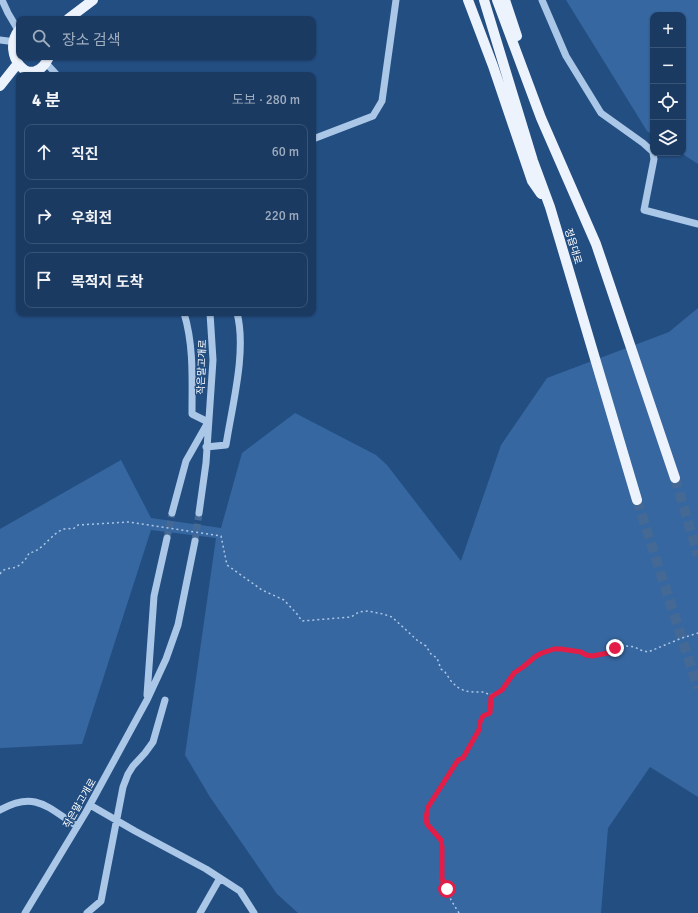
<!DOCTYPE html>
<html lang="ko">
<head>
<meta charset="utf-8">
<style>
	body { margin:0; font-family:Signika,"Noto Sans KR",sans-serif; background:#27456b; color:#f1f3f6 }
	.controls { position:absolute; right:12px; top:12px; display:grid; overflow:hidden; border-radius:8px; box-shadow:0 1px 3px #0004 }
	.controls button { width:36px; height:36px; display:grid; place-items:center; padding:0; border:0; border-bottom:1px solid #385477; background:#1a3a62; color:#f1f3f6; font:20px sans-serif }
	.stop { position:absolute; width:12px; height:12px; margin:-9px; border:3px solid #e11d48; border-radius:50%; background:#fff }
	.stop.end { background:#e11d48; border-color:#fff; box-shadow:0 1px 4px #0008 }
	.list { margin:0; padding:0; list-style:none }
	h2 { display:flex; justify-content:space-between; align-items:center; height:52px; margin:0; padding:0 16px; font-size:17px }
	h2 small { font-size:13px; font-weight:400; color:#9fadbe }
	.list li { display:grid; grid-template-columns:26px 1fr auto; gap:12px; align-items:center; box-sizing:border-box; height:56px; margin:0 8px 8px; padding:0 8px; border:1px solid #385477; border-radius:8px }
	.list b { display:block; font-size:15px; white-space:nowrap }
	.list em { font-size:13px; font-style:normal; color:#9fadbe }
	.icon { flex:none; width:22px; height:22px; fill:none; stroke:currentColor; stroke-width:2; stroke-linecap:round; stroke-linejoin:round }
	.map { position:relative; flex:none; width:698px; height:913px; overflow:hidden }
	.search { position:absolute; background:#1a3a62; box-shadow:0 1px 3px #0004; left:16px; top:16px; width:300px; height:44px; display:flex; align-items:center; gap:10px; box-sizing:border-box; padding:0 14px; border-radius:8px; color:#9fadbe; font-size:15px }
	.panel { position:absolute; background:#1a3a62; box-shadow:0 1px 3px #0004; left:16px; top:72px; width:300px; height:244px; border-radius:8px }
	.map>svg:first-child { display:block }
	.green { fill:#3767a0 }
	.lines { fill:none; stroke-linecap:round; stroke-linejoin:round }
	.minor-tunnel { stroke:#446995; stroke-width:7; stroke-dasharray:7 3.5; stroke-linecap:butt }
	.major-tunnel { stroke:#446995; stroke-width:10; stroke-dasharray:10 5; stroke-linecap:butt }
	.path { stroke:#abc7e7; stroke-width:1.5; stroke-dasharray:2 3; stroke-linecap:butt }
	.minor { stroke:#abc7e7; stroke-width:7 }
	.major { stroke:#edf3fd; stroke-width:10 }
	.route { stroke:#e11d48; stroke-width:5 }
	.labels { text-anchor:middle; stroke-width:3; stroke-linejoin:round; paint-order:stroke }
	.street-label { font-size:10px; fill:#fff; stroke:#234e82 }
</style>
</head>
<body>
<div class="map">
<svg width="698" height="913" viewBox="0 0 698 913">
	<rect width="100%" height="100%" fill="#234e82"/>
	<path class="green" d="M 566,0 L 698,0 L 698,164 L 681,153 L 683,153 L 683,15 L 653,15 L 653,135 L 647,131 Z
		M 698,308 L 698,797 L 650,767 L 608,828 L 601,913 L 298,913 L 277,894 L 210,797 L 185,755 L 216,538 L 151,530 L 82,744 L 0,748 L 0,529 L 121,460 L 151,518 L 221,528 L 242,453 L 295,413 L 376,455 L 387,465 L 461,561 L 501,445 L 547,378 L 669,332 Z"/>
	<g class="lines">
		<path class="minor-tunnel" d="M 167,538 L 172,513
			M 195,541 L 199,513"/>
		<path class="major-tunnel" d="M 675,478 L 698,555
			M 637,500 L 698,688"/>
		<path class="path" d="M 0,574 C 5,566 12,570 18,566 C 23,563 27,558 29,553 C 43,551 50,534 64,529 C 67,528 70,529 73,529 L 78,525 L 129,522 L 221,536 L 227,565 L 262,590 L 284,600 L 297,614 L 302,621 L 351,617 L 359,612 L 368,611 L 383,614 L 392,617 L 418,641 L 426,646 L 431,654 L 437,658 L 441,669 L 445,672 L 451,681 L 457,687 L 465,691 L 474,692 L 484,692 L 490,695 L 497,693
			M 459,913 L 451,900 L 447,889 L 443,887 L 442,878 L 443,847 L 441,840 L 427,824 L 426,818 L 428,807 L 458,760 L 463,757 L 476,735 L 479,730 L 480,722 L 483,716 L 490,713 L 491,697 L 502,690 L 514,673 L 523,667 L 536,656 L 554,649 L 581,652 L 586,655 L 592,656 L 608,653 L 615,648 L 625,646 L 635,647 L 640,650 L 648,652 L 682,638 L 698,633"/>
		<path class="minor" d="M 2,0 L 8,13 L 18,30
			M 542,0 L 566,56 L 601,113 L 643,143 L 653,152
			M 0,40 L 8,41
			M 46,63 L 57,75
			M 313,139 L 373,116 L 382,101 L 396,0
			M 653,153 L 654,159 L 644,210 L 698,224
			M 184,313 C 194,346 192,380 192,414 L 208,422
			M 206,447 L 226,445 C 232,406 247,351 237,313
			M 172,513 L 186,461 L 207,424
			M 199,513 L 206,463 L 213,360 L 210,313
			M 147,695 L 154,596 L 167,538
			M 90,805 L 135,831 L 206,869 L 240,891 L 254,913
			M 0,810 C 36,790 48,808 77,826
			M 25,913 L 86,812 L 147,700 L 166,659 L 178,625 L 195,541
			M 87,913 L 101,901 L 123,787 L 128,774 L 133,766 L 145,753 L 153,742 L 165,700
			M 200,913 L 220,878"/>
		<path class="major" d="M 468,0 L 493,66 L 532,181 L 541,194
			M 484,0 L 533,161 L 550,207 L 637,500
			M 497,0 L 541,118 L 596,244 L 675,478
			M 505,0 L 517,36
			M 68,19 L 93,0
			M 19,30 C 0,53 31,94 49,57
			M 0,86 L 15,67"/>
	</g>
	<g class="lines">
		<path class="route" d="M 447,889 L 444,886 L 442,878 L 442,847 L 441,840 L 427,824 L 426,818 L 428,807 L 458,760 L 463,758 L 476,735 L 479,730 L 480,722 L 483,716 L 490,713 L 491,697 L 502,690 L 514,673 L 523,667 L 536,656 L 542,653 L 554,649 L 561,649 L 581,652 L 586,655 L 592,656 L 608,653 L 615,648"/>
	</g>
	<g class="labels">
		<g class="street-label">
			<text transform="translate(574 246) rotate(73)" y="4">정읍대로</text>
			<text transform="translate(201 367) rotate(-88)" y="4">작은말고개로</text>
			<text transform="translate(79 803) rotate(-60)" y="4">작은말고개로</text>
		</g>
	</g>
</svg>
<div class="controls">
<button>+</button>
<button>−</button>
<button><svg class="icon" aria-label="locate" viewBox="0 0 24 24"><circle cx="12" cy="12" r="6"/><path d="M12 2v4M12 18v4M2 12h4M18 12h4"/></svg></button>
<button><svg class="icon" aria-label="layers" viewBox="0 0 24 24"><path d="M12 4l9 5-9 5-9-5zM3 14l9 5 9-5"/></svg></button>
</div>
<div class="stop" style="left:447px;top:889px"></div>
<div class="stop end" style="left:615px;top:648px"></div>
<div class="search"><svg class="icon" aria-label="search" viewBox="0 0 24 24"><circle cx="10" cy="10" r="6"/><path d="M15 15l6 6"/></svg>장소 검색</div>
<section class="panel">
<h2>4 분<small>도보 · 280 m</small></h2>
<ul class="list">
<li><svg class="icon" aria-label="ahead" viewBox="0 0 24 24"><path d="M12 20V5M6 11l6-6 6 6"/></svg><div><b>직진</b></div><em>60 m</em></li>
<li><svg class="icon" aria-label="right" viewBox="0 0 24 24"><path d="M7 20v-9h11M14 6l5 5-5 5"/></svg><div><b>우회전</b></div><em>220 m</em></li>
<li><svg class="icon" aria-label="arrive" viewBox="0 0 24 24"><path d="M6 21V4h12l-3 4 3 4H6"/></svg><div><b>목적지 도착</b></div></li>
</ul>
</section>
</div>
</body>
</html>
